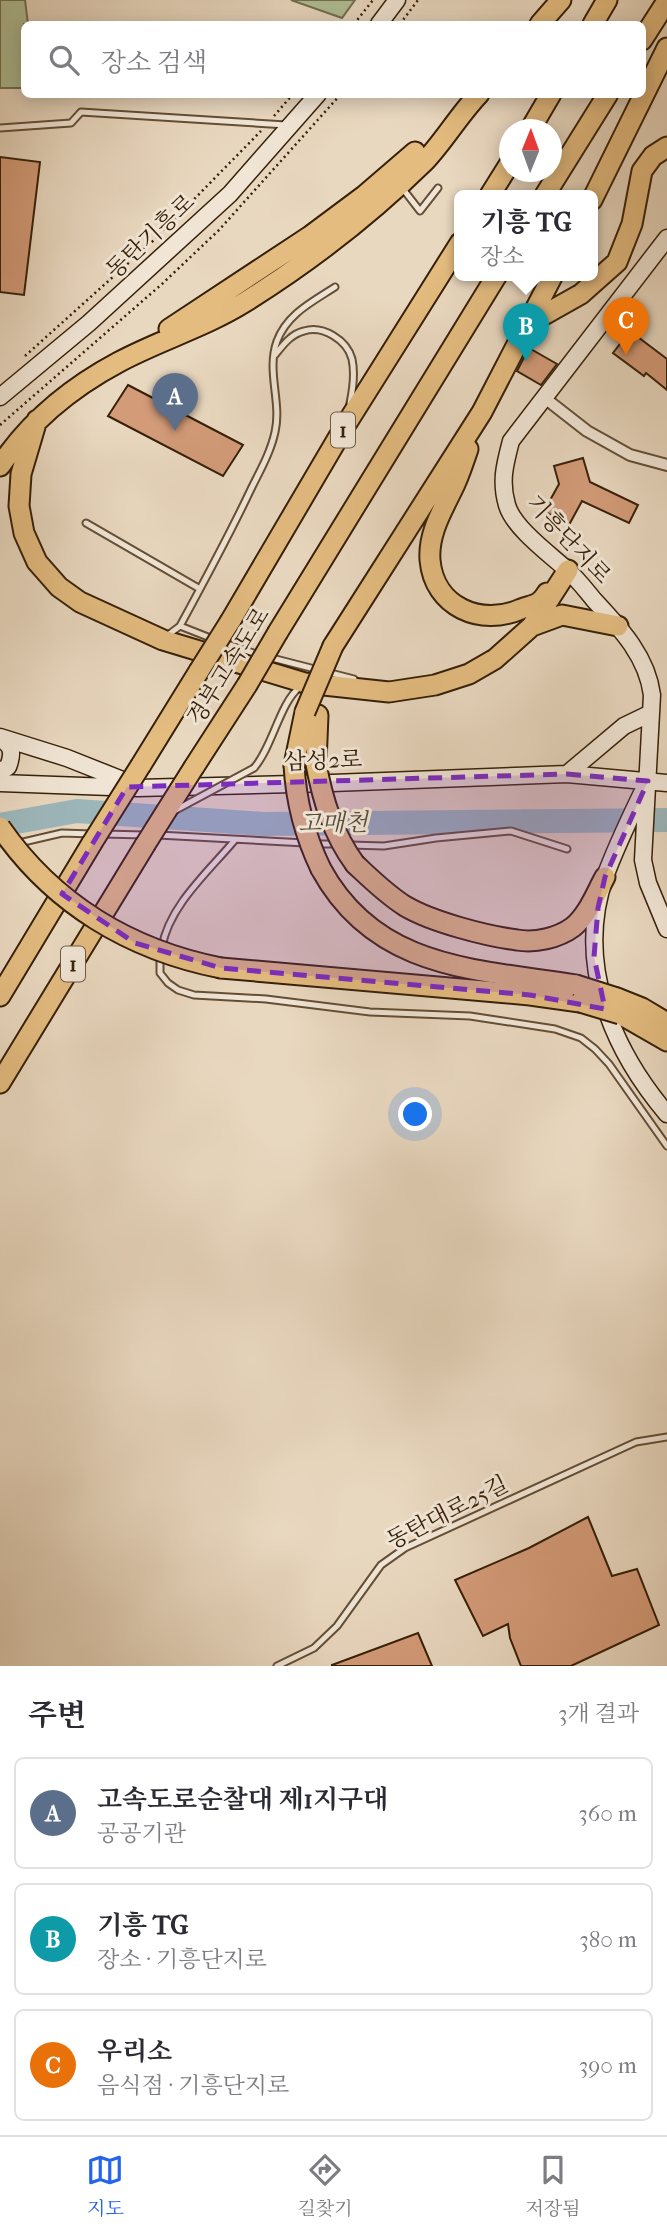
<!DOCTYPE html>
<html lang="ko">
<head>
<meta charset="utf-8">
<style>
	body { margin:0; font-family:"IM FELL French Canon","Noto Serif KR",serif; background:#f7f7f7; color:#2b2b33 }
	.compass { position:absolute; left:499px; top:119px; width:63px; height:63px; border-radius:50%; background:#fff; box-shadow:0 4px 18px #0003; rotate:1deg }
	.you { position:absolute; left:416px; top:1115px; width:24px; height:24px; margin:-18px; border:5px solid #fff; border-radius:50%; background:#1a73e8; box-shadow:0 0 0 10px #1a73e833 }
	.badge { display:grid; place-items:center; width:46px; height:46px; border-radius:50%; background:#2563eb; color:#fff; font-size:23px; font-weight:700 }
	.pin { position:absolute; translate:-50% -58px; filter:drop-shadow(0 2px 4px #0008) }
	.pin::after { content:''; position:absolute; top:37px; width:24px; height:21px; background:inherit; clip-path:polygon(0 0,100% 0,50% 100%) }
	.popup { position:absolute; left:454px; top:190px; width:144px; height:91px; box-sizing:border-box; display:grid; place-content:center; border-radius:10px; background:#fff; filter:drop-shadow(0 2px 5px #0005); font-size:23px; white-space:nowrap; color:#7c7c81 }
	.popup b { font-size:26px; color:#2b2b33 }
	.popup::after { content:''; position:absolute; left:50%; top:100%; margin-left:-14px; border:14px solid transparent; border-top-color:#fff }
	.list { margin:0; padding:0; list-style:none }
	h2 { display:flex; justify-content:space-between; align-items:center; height:91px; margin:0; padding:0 28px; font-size:30px }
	h2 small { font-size:23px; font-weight:400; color:#7c7c81 }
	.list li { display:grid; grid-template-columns:46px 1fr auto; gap:21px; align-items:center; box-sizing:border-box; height:112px; margin:0 14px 14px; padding:0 14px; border:2px solid #e1e1e2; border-radius:10px }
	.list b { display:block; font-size:26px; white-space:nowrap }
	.list p { margin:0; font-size:23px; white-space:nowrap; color:#7c7c81 }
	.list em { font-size:23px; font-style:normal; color:#7c7c81 }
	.icon { flex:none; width:38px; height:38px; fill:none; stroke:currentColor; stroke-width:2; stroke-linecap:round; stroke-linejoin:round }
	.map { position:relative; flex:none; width:667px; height:1666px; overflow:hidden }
	.search { position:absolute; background:#fff; box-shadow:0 4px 18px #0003; left:21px; right:21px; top:21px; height:77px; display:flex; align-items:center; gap:18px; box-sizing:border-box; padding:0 24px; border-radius:10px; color:#7c7c81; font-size:26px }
	.sheet { height:469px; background:#fff }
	nav { display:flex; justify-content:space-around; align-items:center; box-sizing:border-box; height:98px; border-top:2px solid #e1e1e2; background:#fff; font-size:19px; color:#7c7c81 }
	nav a { display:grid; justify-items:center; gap:4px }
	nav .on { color:#2563eb }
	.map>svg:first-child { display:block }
	.green { fill:#b0c097; stroke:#737050; stroke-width:2 }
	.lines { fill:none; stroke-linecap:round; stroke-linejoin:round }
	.river { stroke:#9cb7bc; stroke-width:24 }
	.building { fill:#d39b78; stroke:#362009; stroke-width:2 }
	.lane-casing { stroke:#634e37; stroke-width:9 }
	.street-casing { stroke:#634e37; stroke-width:14 }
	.secondary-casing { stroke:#362009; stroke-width:19 }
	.highway-casing { stroke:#362009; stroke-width:23 }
	.path { stroke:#362009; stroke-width:2.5; stroke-dasharray:2 3.5; stroke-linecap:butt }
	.lane { stroke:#f1e6d6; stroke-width:5 }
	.street { stroke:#f1e6d6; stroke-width:10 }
	.secondary { stroke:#f1e6d6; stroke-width:16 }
	.highway { stroke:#e4bc80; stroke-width:19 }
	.lane-bridge-casing { stroke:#634e37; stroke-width:9; stroke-linecap:butt }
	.highway-bridge-casing { stroke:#362009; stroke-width:23; stroke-linecap:butt }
	.lane-bridge { stroke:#f1e6d6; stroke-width:5 }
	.highway-bridge { stroke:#e4bc80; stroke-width:19 }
	.marked { fill:#7b2cbf; fill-opacity:0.2; stroke:#7b2cbf; stroke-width:5; stroke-dasharray:14 9; stroke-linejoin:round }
	.labels { text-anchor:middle; stroke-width:6; stroke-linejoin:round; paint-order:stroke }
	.shield { fill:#f1e6d6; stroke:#6e5b46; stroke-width:2 }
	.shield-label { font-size:21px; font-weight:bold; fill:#362009 }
	.street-label { font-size:23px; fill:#362009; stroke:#f1e6d6 }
	.water-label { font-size:24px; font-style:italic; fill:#554d3f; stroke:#f1e6d6 }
</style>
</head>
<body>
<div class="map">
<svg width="667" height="1666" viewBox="0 0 667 1666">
	<rect width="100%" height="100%" fill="#e9d8c0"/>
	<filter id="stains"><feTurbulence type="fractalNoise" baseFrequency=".00286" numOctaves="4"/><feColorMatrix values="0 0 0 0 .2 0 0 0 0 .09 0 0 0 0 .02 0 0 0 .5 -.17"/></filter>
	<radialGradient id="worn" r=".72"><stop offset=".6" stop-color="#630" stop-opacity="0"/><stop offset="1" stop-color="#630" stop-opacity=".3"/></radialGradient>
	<path class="green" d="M 0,0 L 25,0 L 28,24 L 24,24 L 24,88 L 0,88 Z
		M 291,0 L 355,0 L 342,18 Z"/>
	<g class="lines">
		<path class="river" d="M 0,825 L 77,811 L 263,824 L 667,820"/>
	</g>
	<path class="building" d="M 0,157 L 40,162 L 24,295 L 0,292 Z
		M 630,331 L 667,359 L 667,390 L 646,373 L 644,376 L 613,353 Z
		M 529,348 L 557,364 L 541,385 L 517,371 Z
		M 128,385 L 243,445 L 223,476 L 108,416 Z
		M 583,458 L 590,482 L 638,505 L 629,523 L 582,501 L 569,525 L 544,511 L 559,484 L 554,466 Z
		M 588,1517 L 612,1576 L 637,1569 L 659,1625 L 571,1666 L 521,1666 L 510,1638 L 508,1624 L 483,1636 L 455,1580 L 529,1548 Z
		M 418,1633 L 432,1666 L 332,1666 L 332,1665 Z"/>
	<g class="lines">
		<g class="lane-casing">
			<path id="lane" d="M 0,128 L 71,123 L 81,112 L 286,125
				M 403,189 L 420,211 L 438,188
				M 275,355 C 283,345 291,334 304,331 C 323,325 347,340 352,359 C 355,373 353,389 350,403
				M 86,523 L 200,589
				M 180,626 L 213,639
				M 168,635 L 180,626 C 205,580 230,534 252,487 C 261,469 271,451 275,432 C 282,402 266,371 277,341 C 287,314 312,302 335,287
				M 222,642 L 259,655
				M 268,657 L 354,679
				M 254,768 C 273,746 280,702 300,687
				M 102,834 L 145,835
				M 158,835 L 305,843
				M 19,843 L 62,833 L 92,834
				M 315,844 L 337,844
				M 350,845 L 384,846 L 436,838 L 511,831 L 567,849
				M 162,947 C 169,906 208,872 234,841
				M 160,956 L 160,973 L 168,983 L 178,990 L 194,995 L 266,999 L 370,1012 L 470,1016 L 555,1029 L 581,1038 L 595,1049 L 609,1064 L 667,1146
				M 277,1666 L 314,1648 L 337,1626 L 381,1565 L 405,1548 L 636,1442 L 667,1437"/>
		</g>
		<g class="street-casing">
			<path id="street" d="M 546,399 L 587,431 L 630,455 L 667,465"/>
		</g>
		<g class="secondary-casing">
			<path id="secondary" d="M 379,24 L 397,0
				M 667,238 L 511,441 C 505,464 500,481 507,505 C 513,527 548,553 565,568 C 576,577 585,589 594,600 C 620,628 647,656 652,695 L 643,860 L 648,883 L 667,929
				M 0,397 L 89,323 L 230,194 L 318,94
				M 0,737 L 67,758 L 130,783
				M 0,739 C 13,745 13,754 8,767 L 0,771
				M 567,774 L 624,726 L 651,713
				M 0,783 L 138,788 L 332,783 L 567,774 L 667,783
				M 642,793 C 629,820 615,849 605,877 C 575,963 612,1049 667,1114"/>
		</g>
		<g class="highway-casing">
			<path id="highway" d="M 540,24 L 561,0
				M 593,24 L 607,0
				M 642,40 L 667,1
				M 530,130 L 551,94
				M 490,195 L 510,163
				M 545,195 L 608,94
				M 592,200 L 667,48
				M 526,325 L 581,294 L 617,262 L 632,224 L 642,171 L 653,156 L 667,147
				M 169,329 L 310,236 L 365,195 L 415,152
				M 37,420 L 21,474 L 19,506 L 24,533 L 37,562 L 59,587 L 80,602 L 163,640 L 305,683 L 389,692 L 435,685 L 469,674 L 495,659 L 532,626 L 568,570
				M 468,449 C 464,461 460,473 455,484 C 444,508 428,532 430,560 C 434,607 481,627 521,609 C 534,604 539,606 547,593
				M 0,466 C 30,421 72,387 119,362 C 160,340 205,327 245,302 C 309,262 371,214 425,161 C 444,141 459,115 479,94
				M 231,620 L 345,426 L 460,243
				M 532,626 L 562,615 L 618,626
				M 278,632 L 497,275
				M 333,646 L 482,412 L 553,275
				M 316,764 L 318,715
				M 141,765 L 199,671
				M 294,765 L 305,712
				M 194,767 L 247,685
				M 355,864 C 371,879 386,894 405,906 C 432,922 486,936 517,940 C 536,943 558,938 573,927 C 588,915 596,893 605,877
				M 321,869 C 376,970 476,969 576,985
				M 221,968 L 530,995 L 580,1002
				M 0,996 L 92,843
				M 617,998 L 642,1008 L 667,1023
				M 620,1014 L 667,1041
				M 0,1083 L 145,845"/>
		</g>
		<path class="path" d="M 354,24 L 373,0
			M 400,24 L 418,0
			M 274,116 L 293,94
			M 25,356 L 154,240 L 261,131
			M 0,425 L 162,284 L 219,230 L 341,94"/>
		<use href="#lane" class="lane"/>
		<use href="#street" class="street"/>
		<use href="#secondary" class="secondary"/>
		<use href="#highway" class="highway"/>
		<g class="lane-bridge-casing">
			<path id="lane-bridge" d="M 174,811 L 254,768"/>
		</g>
		<g class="highway-bridge-casing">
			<path id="highway-bridge" d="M 199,671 L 231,620
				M 247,685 L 278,632
				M 305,712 L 333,646
				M 316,764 C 323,801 333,834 355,864
				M 294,765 C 296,802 305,836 321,869
				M 0,827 C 53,904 130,950 221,968
				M 92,843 L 141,765
				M 145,845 L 194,767
				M 576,985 L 617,998
				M 580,1002 L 620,1014"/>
		</g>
		<use href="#lane-bridge" class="lane-bridge"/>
		<use href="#highway-bridge" class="highway-bridge"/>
	</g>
	<path class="marked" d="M 567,774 L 648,781 L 605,877 L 598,908 L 594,957 L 605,1009 L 530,995 L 221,968 L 135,943 L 62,894 L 127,787 Z"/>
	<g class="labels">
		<g class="shield">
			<rect x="331" y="412.5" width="24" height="35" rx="5"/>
			<rect x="61" y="946.5" width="24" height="35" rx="5"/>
		</g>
		<g class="shield-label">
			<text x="343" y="437">1</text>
			<text x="73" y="971">1</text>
		</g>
		<g class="street-label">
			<text transform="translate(150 236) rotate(-43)" y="8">동탄기흥로</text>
			<text transform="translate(569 539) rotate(47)" y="8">기흥단지로</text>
			<text transform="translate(228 666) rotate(-58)" y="8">경부고속도로</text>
			<text transform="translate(323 760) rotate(-2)" y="8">삼성2로</text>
			<text transform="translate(447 1512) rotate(-27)" y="8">동탄대로25길</text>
		</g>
		<g class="water-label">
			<text transform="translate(333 823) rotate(-1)" y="8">고매천</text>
		</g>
	</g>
	<rect width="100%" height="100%" filter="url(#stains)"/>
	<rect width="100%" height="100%" fill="url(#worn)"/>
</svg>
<svg class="compass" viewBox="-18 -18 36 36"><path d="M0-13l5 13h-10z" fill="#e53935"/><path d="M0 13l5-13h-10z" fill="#7c7c81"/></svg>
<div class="you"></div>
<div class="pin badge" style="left:175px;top:431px;background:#5c6f8a">A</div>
<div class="pin badge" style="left:526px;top:361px;background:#0f9aa8">B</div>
<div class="popup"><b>기흥 TG</b>장소</div>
<div class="pin badge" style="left:626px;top:355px;background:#e8710a">C</div>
<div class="search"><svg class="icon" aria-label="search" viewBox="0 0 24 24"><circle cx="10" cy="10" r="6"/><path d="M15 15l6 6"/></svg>장소 검색</div>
</div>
<section class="sheet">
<h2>주변<small>3개 결과</small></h2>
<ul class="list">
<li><span class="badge" style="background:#5c6f8a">A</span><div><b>고속도로순찰대 제1지구대</b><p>공공기관</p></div><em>360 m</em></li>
<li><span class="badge" style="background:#0f9aa8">B</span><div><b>기흥 TG</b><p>장소 · 기흥단지로</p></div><em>380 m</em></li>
<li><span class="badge" style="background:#e8710a">C</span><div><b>우리소</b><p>음식점 · 기흥단지로</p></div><em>390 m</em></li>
</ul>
</section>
<nav>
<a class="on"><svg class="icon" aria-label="map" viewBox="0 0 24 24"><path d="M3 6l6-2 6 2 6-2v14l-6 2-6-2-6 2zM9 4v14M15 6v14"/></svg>지도</a>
<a><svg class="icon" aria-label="directions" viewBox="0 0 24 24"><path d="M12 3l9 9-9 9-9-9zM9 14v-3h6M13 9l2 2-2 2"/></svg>길찾기</a>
<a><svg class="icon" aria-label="saved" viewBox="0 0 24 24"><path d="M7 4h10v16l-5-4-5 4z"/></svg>저장됨</a>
</nav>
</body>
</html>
